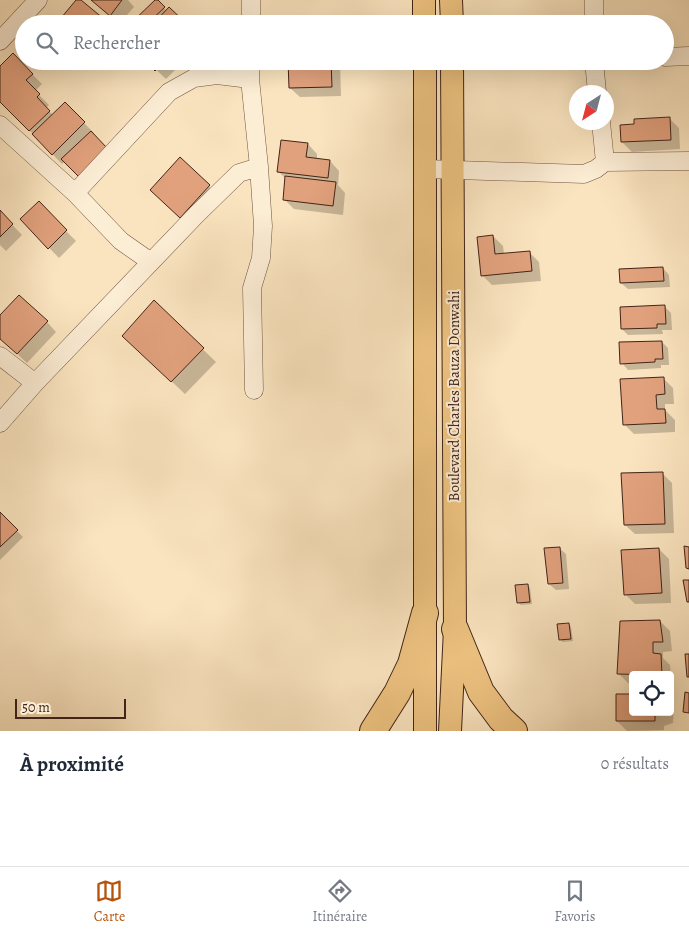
<!DOCTYPE html>
<html lang="fr">
<head>
<meta charset="utf-8">
<style>
	body { margin:0; font-family:Alegreya,serif; background:#f2f2f3; color:#1f2937 }
	.controls { position:absolute; right:15px; bottom:15px; display:grid; overflow:hidden; border-radius:5px; box-shadow:0 5px 20px #0002 }
	.controls button { width:45px; height:45px; display:grid; place-items:center; padding:0; border:0; border-bottom:1px solid #e0e1e3; background:#fff; color:#1f2937; font:25px sans-serif }
	.compass { position:absolute; left:569px; top:85px; width:45px; height:45px; border-radius:50%; background:#fff; box-shadow:0 5px 20px #0002; rotate:216deg }
	.scale { position:absolute; left:15px; bottom:12px; width:111px; box-sizing:border-box; padding-left:5px; border:2px solid #432418; border-top:0; font-size:14px; line-height:18px; white-space:nowrap; color:#432418; -webkit-text-stroke:4px #fcedd5; paint-order:stroke }
	.list { margin:0; padding:0; list-style:none }
	h2 { display:flex; justify-content:space-between; align-items:center; height:65px; margin:0; padding:0 20px; font-size:21px }
	h2 small { font-size:16px; font-weight:400; color:#747a83 }
	.icon { flex:none; width:28px; height:28px; fill:none; stroke:currentColor; stroke-width:2; stroke-linecap:round; stroke-linejoin:round }
	.map { position:relative; flex:none; width:689px; height:731px; overflow:hidden }
	.search { position:absolute; background:#fff; box-shadow:0 5px 20px #0002; left:15px; right:15px; top:15px; height:55px; display:flex; align-items:center; gap:12px; box-sizing:border-box; padding:0 18px; border-radius:28px; color:#747a83; font-size:19px }
	.sheet { height:135px; background:#fff }
	nav { display:flex; justify-content:space-around; align-items:center; box-sizing:border-box; height:70px; border-top:1px solid #e0e1e3; background:#fff; font-size:14px; color:#747a83 }
	nav a { display:grid; justify-items:center; gap:2px }
	nav .on { color:#b45309 }
	.map>svg:first-child { display:block }
	.shadow { fill:#0003 }
	.building { fill:#e1a17d; stroke:#432418 }
	.lines { fill:none; stroke-linecap:round; stroke-linejoin:round }
	.minor-casing { stroke:#715442; stroke-width:19 }
	.major-casing { stroke:#432418; stroke-width:24 }
	.highway-casing { stroke:#432418; stroke-width:28 }
	.minor { stroke:#fcedd5; stroke-width:18 }
	.major { stroke:#edc280; stroke-width:22 }
	.highway { stroke:#edc280; stroke-width:26 }
	.labels { text-anchor:middle; stroke-width:4; stroke-linejoin:round; paint-order:stroke }
	.street-label { font-size:15px; fill:#432418; stroke:#fcedd5 }
</style>
</head>
<body>
<div class="map">
<svg width="689" height="731" viewBox="0 0 689 731">
	<rect width="100%" height="100%" fill="#fae4bf"/>
	<filter id="stains"><feTurbulence type="fractalNoise" baseFrequency=".004" numOctaves="4"/><feColorMatrix values="0 0 0 0 .2 0 0 0 0 .09 0 0 0 0 .02 0 0 0 .5 -.17"/></filter>
	<radialGradient id="worn" r=".72"><stop offset=".6" stop-color="#630" stop-opacity="0"/><stop offset="1" stop-color="#630" stop-opacity=".3"/></radialGradient>
	<path class="shadow" d="M 91,0 L 128,0 L 134,7 L 119,24 Z
		M 156,0 L 167,11 L 185,24 L 132,24 Z
		M 13,55 L 42,84 L 35,91 L 49,105 L 46,108 L 53,115 L 65,104 L 94,133 L 62,164 L 0,100 L 0,67 Z
		M 147,61 L 184,61 L 166,79 Z
		M 289,61 L 340,61 L 341,96 L 300,97 L 290,88 Z
		M 669,118 L 679,128 L 680,149 L 632,152 L 622,142 Z
		M 308,144 L 317,154 L 317,160 L 330,161 L 339,171 L 338,185 L 345,193 L 343,215 L 294,209 L 284,199 L 286,179 L 278,171 Z
		M 180,159 L 219,196 L 190,227 L 161,199 Z
		M 38,203 L 76,241 L 59,258 L 21,219 Z
		M 0,212 L 22,235 L 6,251 L 0,245 Z
		M 493,236 L 503,246 L 504,254 L 529,252 L 539,262 L 541,281 L 492,285 L 482,275 Z
		M 663,268 L 669,275 L 670,287 L 628,289 L 621,283 Z
		M 154,302 L 216,362 L 185,394 L 137,349 Z
		M 664,306 L 671,313 L 672,330 L 662,330 L 663,334 L 628,335 L 622,329 Z
		M 0,317 L 47,322 L 56,332 L 27,363 L 0,338 Z
		M 662,342 L 668,348 L 669,365 L 661,365 L 661,368 L 628,370 L 622,363 Z
		M 663,378 L 673,388 L 674,404 L 665,404 L 665,410 L 675,420 L 675,432 L 634,434 L 624,424 Z
		M 662,473 L 672,483 L 674,533 L 635,534 L 625,525 Z
		M 0,514 L 23,537 L 0,560 Z
		M 559,548 L 566,554 L 569,589 L 556,590 L 549,584 Z
		M 659,549 L 669,559 L 671,603 L 635,604 L 625,594 Z
		M 527,585 L 530,588 L 532,604 L 521,605 L 518,602 Z
		M 660,621 L 670,631 L 672,651 L 663,652 L 663,658 L 670,665 L 672,685 L 670,685 L 670,675 L 633,675 L 633,683 L 628,683 L 618,673 Z
		M 569,624 L 571,627 L 573,641 L 563,642 L 560,639 Z
		M 670,703 L 674,706 L 673,723 L 664,726 L 664,730 L 627,731 L 617,721 L 633,712 L 670,712 Z"/>
	<path class="building" d="M 76,0 L 81,0 L 104,19 L 100,24 L 56,24 Z
		M 91,0 L 122,0 L 110,16 Z
		M 155,0 L 158,0 L 165,7 L 147,24 L 130,24 Z
		M 169,7 L 187,24 L 153,24 Z
		M 13,53 L 33,74 L 26,80 L 40,94 L 37,97 L 50,111 L 29,131 L 0,102 L 0,66 Z
		M 146,61 L 165,61 L 155,71 Z
		M 288,61 L 331,61 L 332,87 L 289,88 Z
		M 65,102 L 85,122 L 52,155 L 32,134 Z
		M 670,117 L 671,140 L 621,142 L 620,125 L 634,124 L 634,119 Z
		M 91,131 L 108,149 L 79,177 L 61,159 Z
		M 281,140 L 308,143 L 306,157 L 330,160 L 328,178 L 277,172 Z
		M 180,157 L 210,185 L 180,218 L 150,190 Z
		M 285,176 L 336,182 L 333,206 L 283,200 Z
		M 39,201 L 67,230 L 48,249 L 20,219 Z
		M 0,210 L 13,224 L 0,237 Z
		M 493,235 L 495,254 L 530,251 L 532,271 L 481,276 L 477,237 Z
		M 663,267 L 664,281 L 620,283 L 619,269 Z
		M 19,295 L 48,321 L 17,354 L 0,339 L 0,315 Z
		M 154,300 L 204,348 L 171,382 L 122,336 Z
		M 665,305 L 666,324 L 657,324 L 657,328 L 621,329 L 620,307 Z
		M 662,341 L 663,359 L 655,359 L 655,362 L 620,364 L 619,342 Z
		M 664,377 L 665,394 L 656,395 L 657,409 L 665,409 L 666,423 L 623,425 L 620,379 Z
		M 663,472 L 665,524 L 624,525 L 621,473 Z
		M 0,512 L 18,530 L 0,547 Z
		M 684,546 L 689,547 L 689,569 L 686,568 Z
		M 560,547 L 563,583 L 548,584 L 544,548 Z
		M 659,548 L 662,593 L 624,595 L 621,550 Z
		M 683,580 L 689,580 L 689,602 L 687,602 Z
		M 528,584 L 530,602 L 517,603 L 515,585 Z
		M 660,620 L 663,642 L 653,642 L 653,653 L 661,654 L 662,675 L 617,674 L 620,621 Z
		M 569,623 L 571,639 L 559,640 L 557,624 Z
		M 685,654 L 689,654 L 689,677 L 687,677 Z
		M 685,692 L 689,693 L 689,713 L 683,712 Z
		M 616,694 L 633,694 L 633,712 L 663,712 L 663,714 L 655,716 L 655,721 L 616,721 Z"/>
	<g class="lines">
		<g class="minor-casing">
			<path id="minor" d="M 251,24 L 251,0
				M 594,24 L 594,0
				M 0,41 L 38,0
				M 665,57 L 689,56
				M 251,61 L 250,79 L 259,167 L 263,226 L 261,258 L 252,288 L 254,390
				M 594,61 L 597,92
				M 0,125 L 75,193 L 121,241 L 151,262
				M 605,162 L 689,161
				M 425,169 L 584,174 L 596,169 L 605,162 L 601,122
				M 75,193 L 169,92 L 194,78 L 217,75 L 250,79
				M 0,356 L 35,383
				M 0,423 L 35,383 L 197,214 L 239,173 L 259,167"/>
		</g>
		<g class="major-casing">
			<path id="major" d="M 424,0 L 424,24
				M 451,0 L 452,24
				M 425,61 L 425,731
				M 450,731 L 455,629 L 452,61"/>
		</g>
		<g class="highway-casing">
			<path id="highway" d="M 455,629 L 481,692 L 501,719 L 514,731
				M 373,731 L 397,693 L 411,664 L 425,613"/>
		</g>
		<use href="#minor" class="minor"/>
		<use href="#major" class="major"/>
		<use href="#highway" class="highway"/>
	</g>
	<g class="labels">
		<g class="street-label">
			<text transform="translate(454 396) rotate(-90)" y="5">Boulevard Charles Bauza Donwahi</text>
		</g>
	</g>
	<rect width="100%" height="100%" filter="url(#stains)"/>
	<rect width="100%" height="100%" fill="url(#worn)"/>
</svg>
<div class="controls">
<button><svg class="icon" aria-label="locate" viewBox="0 0 24 24"><circle cx="12" cy="12" r="6"/><path d="M12 2v4M12 18v4M2 12h4M18 12h4"/></svg></button>
</div>
<svg class="compass" viewBox="-18 -18 36 36"><path d="M0-13l5 13h-10z" fill="#e53935"/><path d="M0 13l5-13h-10z" fill="#747a83"/></svg>
<div class="scale">50 m</div>
<div class="search"><svg class="icon" aria-label="search" viewBox="0 0 24 24"><circle cx="10" cy="10" r="6"/><path d="M15 15l6 6"/></svg>Rechercher</div>
</div>
<section class="sheet">
<h2>À proximité<small>0 résultats</small></h2>
<ul class="list">
</ul>
</section>
<nav>
<a class="on"><svg class="icon" aria-label="map" viewBox="0 0 24 24"><path d="M3 6l6-2 6 2 6-2v14l-6 2-6-2-6 2zM9 4v14M15 6v14"/></svg>Carte</a>
<a><svg class="icon" aria-label="directions" viewBox="0 0 24 24"><path d="M12 3l9 9-9 9-9-9zM9 14v-3h6M13 9l2 2-2 2"/></svg>Itinéraire</a>
<a><svg class="icon" aria-label="saved" viewBox="0 0 24 24"><path d="M7 4h10v16l-5-4-5 4z"/></svg>Favoris</a>
</nav>
</body>
</html>
